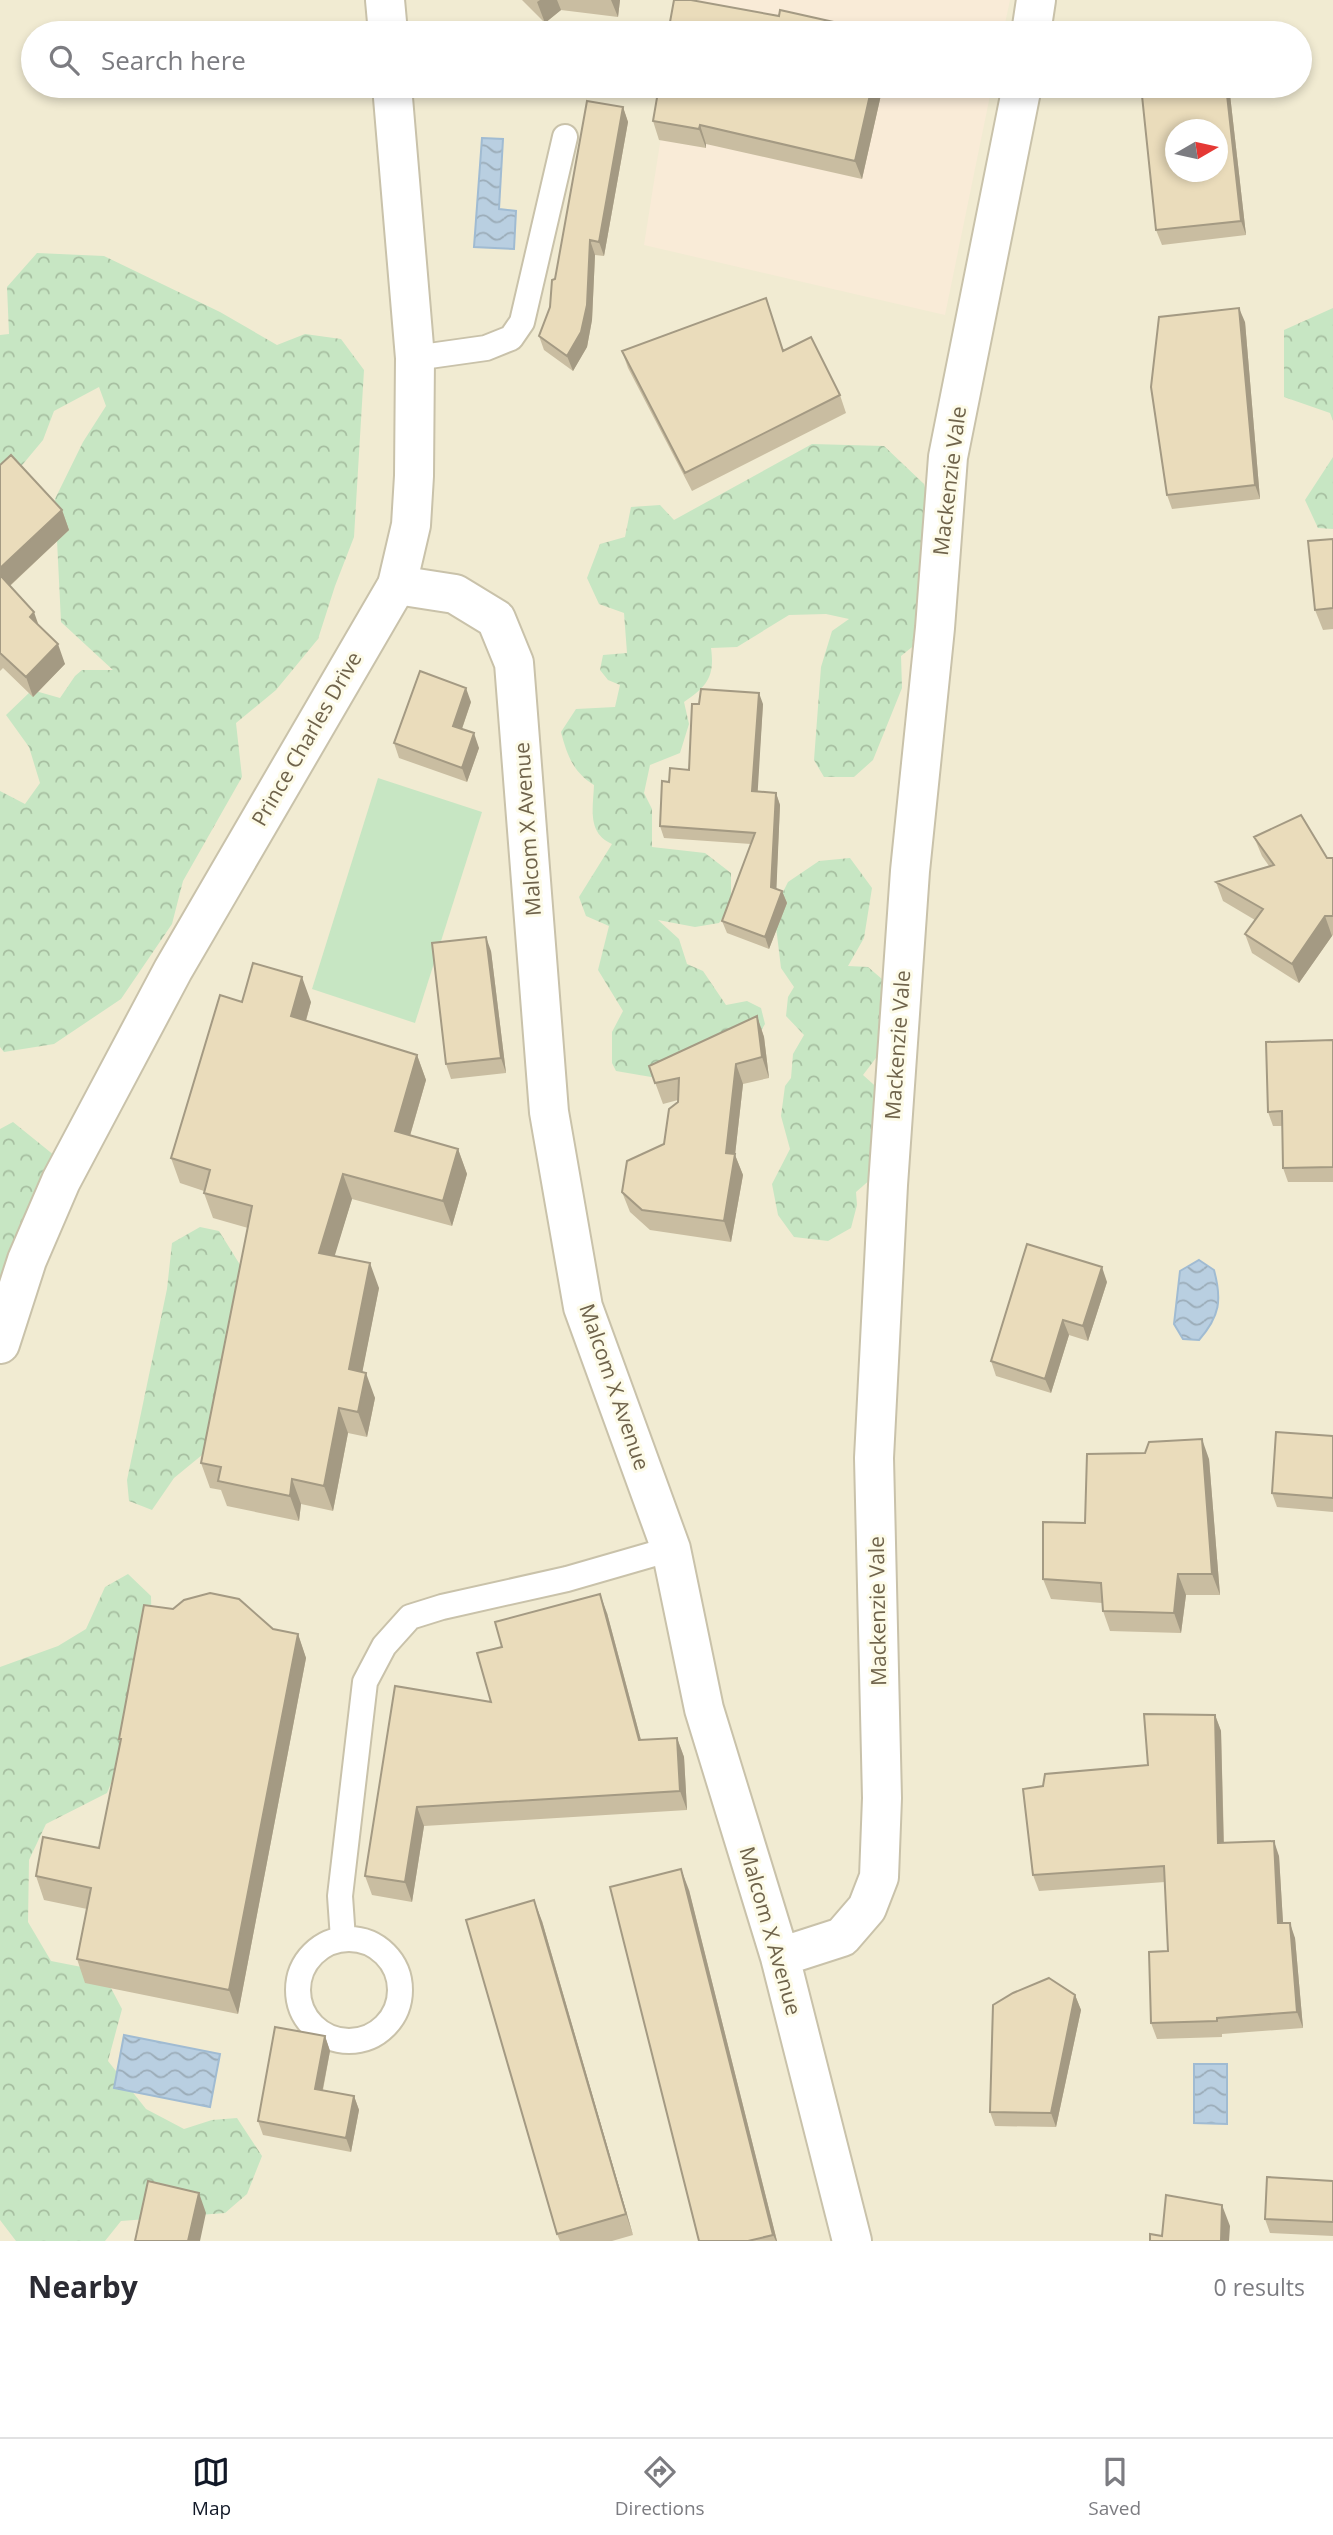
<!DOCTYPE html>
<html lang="en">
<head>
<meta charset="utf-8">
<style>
	body { margin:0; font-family:"Open Sans",sans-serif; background:#f7f7f7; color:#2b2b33 }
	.compass { position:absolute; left:1165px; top:119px; width:63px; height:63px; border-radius:50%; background:#fff; box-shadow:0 4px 10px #0003; rotate:81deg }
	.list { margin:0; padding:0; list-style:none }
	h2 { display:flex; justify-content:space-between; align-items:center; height:91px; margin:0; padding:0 28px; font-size:30px }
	h2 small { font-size:23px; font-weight:400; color:#7c7c81 }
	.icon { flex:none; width:38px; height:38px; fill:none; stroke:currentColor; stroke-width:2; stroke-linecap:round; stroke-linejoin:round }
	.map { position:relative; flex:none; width:1333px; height:2241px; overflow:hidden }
	.search { position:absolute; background:#fff; box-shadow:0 4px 10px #0003; left:21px; right:21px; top:21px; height:77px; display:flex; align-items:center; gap:18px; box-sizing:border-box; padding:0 24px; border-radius:38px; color:#7c7c81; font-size:26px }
	.sheet { height:196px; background:#fff }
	nav { display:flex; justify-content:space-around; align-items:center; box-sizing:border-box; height:98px; border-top:2px solid #e1e1e2; background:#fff; font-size:19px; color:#7c7c81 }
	nav a { display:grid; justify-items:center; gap:4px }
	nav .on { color:#111827 }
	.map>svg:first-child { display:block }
	.residential { fill:#f1ebd2; fill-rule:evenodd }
	.commercial { fill:#f9ebd7 }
	.green { fill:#c7e6c3 }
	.forest { fill:url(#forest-crowns) }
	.water { fill:url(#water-waves); stroke:#a0bbd2; stroke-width:2 }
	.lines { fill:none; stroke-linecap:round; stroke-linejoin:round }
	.service-casing { stroke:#c9c2aa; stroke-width:28 }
	.minor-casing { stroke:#c9c2aa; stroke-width:42 }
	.tertiary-casing { stroke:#c9c2aa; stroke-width:42 }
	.service { stroke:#fff; stroke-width:24 }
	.minor { stroke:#fff; stroke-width:38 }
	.tertiary { stroke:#fff; stroke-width:38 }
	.wall { fill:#c9bda1 }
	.shaded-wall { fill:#a49a83 }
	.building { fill:#eadcbb; stroke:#a49a83; stroke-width:2; fill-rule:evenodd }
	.labels { text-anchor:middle; stroke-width:6; stroke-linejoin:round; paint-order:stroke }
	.street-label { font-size:21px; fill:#6f634b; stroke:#fdfbe8 }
</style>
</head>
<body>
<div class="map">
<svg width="1333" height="2241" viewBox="0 0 1333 2241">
	<defs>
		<pattern id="forest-crowns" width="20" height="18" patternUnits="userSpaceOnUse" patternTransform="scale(1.75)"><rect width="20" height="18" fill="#c7e6c3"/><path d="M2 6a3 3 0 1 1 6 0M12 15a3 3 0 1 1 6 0" fill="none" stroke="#a6bea0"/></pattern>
		<pattern id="water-waves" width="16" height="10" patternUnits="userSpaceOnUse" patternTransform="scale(1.75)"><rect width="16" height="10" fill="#b9cfe1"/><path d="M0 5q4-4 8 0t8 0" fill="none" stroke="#9bacb8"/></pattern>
	</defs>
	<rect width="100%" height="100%" fill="#faf8e3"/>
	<path class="residential" d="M 0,0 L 1333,0 L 1333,2241 L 0,2241 ZM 33,33 L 1300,33 L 1300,86 L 33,86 ZM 1176,130 L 1218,130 L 1218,172 L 1176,172 Z"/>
	<path class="commercial" d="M 685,0 L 1010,0 L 1003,33 L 678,33 Z
		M 669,86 L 992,86 L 945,315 L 644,245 Z"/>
	<path class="green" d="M 378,778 L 482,812 L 415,1023 L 312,989 Z"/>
	<path class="forest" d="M 37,253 L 104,256 L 220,312 L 277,345 L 305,334 L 341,339 L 364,370 L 354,537 L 335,586 L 318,639 L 276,690 L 236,723 L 242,777 L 183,881 L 172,924 L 121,999 L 54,1044 L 4,1052 L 0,1047 L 0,791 L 25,804 L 40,783 L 29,747 L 6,715 L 32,690 L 60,698 L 75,676 L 82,670 L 113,670 L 61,622 L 55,499 L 83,442 L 106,406 L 99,387 L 54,411 L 43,440 L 23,464 L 0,483 L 0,335 L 9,334 L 7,287 Z
		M 1333,308 L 1333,421 L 1330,413 L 1284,397 L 1284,330 Z
		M 812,444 L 884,446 L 924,484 L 949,575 L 947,619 L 901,656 L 902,688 L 873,760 L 854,777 L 824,777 L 814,760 L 821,667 L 832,631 L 849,619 L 826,614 L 789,615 L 737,647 L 711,648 C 715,677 707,686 684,702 L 689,724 L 680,753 L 650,765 L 644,793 L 652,809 L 652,847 L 705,853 L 731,873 L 731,905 L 719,923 L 695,927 L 658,920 L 679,939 L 687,964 L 703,971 L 726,1005 L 747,1001 L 761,1008 L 765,1024 L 748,1053 L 657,1078 L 616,1071 L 612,1063 L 612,1032 L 623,1011 L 598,970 L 609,926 L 586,916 L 579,897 L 612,844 C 587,833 593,809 594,785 C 573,772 567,755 561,732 L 576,709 L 615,707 L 620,685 L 608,680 L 600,670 L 603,655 L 627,653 L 624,613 L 599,604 L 587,578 L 600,544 L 625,537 L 631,507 L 660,505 L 674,520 Z
		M 1333,457 L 1333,529 L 1318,528 L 1305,500 Z
		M 850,858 L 872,888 L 864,938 L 848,966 L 868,967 L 897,992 L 901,1025 L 863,1075 L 892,1101 L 880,1171 L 856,1192 L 857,1205 L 851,1228 L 828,1241 L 794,1237 L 778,1215 L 772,1184 L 790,1149 L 781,1116 L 785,1086 L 791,1078 L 793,1054 L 804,1035 L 786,1016 L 788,997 L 794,987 L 781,968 L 774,910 L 788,882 L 819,861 Z
		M 13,1122 L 60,1160 L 0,1307 L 0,1129 Z
		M 200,1227 L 219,1231 L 247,1276 L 236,1421 L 202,1455 L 174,1478 L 152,1510 L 129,1501 L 127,1480 L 167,1289 L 172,1243 Z
		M 128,1574 L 151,1596 L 153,1681 L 107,1793 L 46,1824 L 29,1860 L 28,1922 L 51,1961 L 102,1971 L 122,2009 L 108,2061 L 146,2109 L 184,2129 L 212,2120 L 237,2118 L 262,2156 L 247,2194 L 225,2213 L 121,2221 L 105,2241 L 16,2241 L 0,2220 L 0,1667 L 58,1646 L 86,1629 L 105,1587 Z"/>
	<path class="water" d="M 482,138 L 503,139 L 499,209 L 516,211 L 514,249 L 474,247 Z
		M 1199,1260 L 1214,1270 C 1222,1300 1220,1316 1199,1340 L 1183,1339 L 1174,1324 L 1180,1271 Z
		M 124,2035 L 220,2054 L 210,2107 L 114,2088 Z
		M 1194,2064 L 1227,2064 L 1227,2124 L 1194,2123 Z"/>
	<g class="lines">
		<g class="service-casing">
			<path id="service" d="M 415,358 L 486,348 L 511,338 L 522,322 L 565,137
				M 343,1939 L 340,1896 L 365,1682 L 384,1646 L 410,1617 L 442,1607 L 567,1579 L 671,1549
				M298 1990a51 51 0 1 1 102 0a51 51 0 1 1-102 0Z"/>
		</g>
		<g class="minor-casing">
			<path id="minor" d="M 1031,33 L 1036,0
				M 397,585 L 455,594 L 496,619 L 514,663 L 549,1112 L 583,1307 L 671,1549 L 704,1709 L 780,1957 L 852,2241
				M 780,1957 L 842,1937 L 867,1908 L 879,1877 L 882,1798 L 874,1458 L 888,1185 L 910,871 L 935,628 L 948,457 L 1022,86"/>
		</g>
		<g class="tertiary-casing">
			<path id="tertiary" d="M 385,0 L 388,33
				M 0,1344 L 27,1260 L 61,1181 L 173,970 L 397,585 L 411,525 L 414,476 L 415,358 L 392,86"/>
		</g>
		<use href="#service" class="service"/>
		<use href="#minor" class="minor"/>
		<use href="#tertiary" class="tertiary"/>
	</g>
	<path class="wall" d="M 522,0 L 620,0 L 618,17 L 561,10 L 545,23 Z
		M 883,86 L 862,179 L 706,144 L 706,148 L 659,140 L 653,121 Z
		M 1229,86 L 1246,235 L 1162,245 L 1156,230 Z
		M 623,107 L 628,122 L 604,256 L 595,255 L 592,320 L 587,347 L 573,371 L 544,350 L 539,336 L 550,307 L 555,279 Z
		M 766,298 L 783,351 L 840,395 L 846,413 L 692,491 L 628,368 L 622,351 Z
		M 1245,322 L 1260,499 L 1172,509 L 1167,495 Z
		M 0,465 L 62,510 L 69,530 L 10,586 L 65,664 L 33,697 L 3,668 L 0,671 Z
		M 1333,539 L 1333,629 L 1323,630 L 1315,610 Z
		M 471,702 L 462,729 L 479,748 L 467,782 L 399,758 L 394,743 Z
		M 763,704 L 757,791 L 776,793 L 780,805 L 776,889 L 782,891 L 787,903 L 769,949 L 727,933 L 722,921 L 751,844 L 664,838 L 660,826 L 669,782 L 689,770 Z
		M 1254,837 L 1327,858 L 1333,858 L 1333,935 L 1332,936 L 1299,983 L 1252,953 L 1245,934 L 1255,920 L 1223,901 L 1216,882 L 1269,866 L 1262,856 Z
		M 491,951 L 506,1073 L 451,1079 L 446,1064 Z
		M 242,1002 L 311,1002 L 306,1021 L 417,1055 L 426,1080 L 410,1136 L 458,1149 L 467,1174 L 452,1226 L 352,1199 L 334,1256 L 379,1288 L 362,1372 L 375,1398 L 367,1437 L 348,1433 L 333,1511 L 301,1504 L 299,1521 L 227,1506 L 221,1490 L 210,1488 L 201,1463 L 248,1228 L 213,1218 L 204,1193 L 204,1191 L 180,1183 L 171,1158 Z
		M 757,1016 L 764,1037 L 769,1078 L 743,1084 L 735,1155 L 743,1175 L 731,1242 L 650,1230 L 630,1212 L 622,1192 L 664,1144 L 678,1100 L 663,1104 L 649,1066 Z
		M 1333,1040 L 1333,1182 L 1288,1182 L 1283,1168 L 1282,1126 L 1273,1126 L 1268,1112 Z
		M 1107,1282 L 1088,1341 L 1069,1335 L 1051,1393 L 996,1376 L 991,1361 Z
		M 1333,1436 L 1333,1512 L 1277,1507 L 1272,1493 Z
		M 1209,1459 L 1220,1595 L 1186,1595 L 1181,1633 L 1110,1631 L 1103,1611 L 1102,1603 L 1051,1599 L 1043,1579 L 1085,1523 Z
		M 607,1613 L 641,1740 L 677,1738 L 684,1757 L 687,1810 L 424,1826 L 412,1902 L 372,1895 L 365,1876 L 491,1702 L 502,1647 Z
		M 273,1629 L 298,1634 L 306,1658 L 238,2014 L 85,1983 L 77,1959 L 87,1909 L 44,1900 L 36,1876 L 99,1848 L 121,1743 L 119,1739 Z
		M 1215,1715 L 1221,1731 L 1224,1842 L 1279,1856 L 1283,1923 L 1295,1938 L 1303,2028 L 1222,2034 L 1222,2037 L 1157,2039 L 1151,2023 L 1168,1951 L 1165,1882 L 1039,1891 L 1033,1875 L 1043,1786 L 1148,1765 Z
		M 689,1890 L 777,2241 L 699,2241 Z
		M 542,1921 L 633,2235 L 612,2241 L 560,2241 L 557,2234 Z
		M 1075,1995 L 1081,2010 L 1056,2127 L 995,2126 L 990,2112 Z
		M 325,2036 L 330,2051 L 323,2090 L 354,2096 L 359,2110 L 351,2152 L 263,2135 L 258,2121 Z
		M 1333,2181 L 1333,2236 L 1270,2233 L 1265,2219 Z"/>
	<path class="shaded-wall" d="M 540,0 L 557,0 L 561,10 L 545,23 L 537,2 Z
		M 611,0 L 620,0 L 618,17 Z
		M 872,86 L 883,86 L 862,179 L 855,161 Z
		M 1226,86 L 1229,86 L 1246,235 L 1241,221 Z
		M 623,107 L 628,122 L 604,256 L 599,242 Z
		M 700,125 L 706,144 L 706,148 L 699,129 Z
		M 590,240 L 595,255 L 592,320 L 587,347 L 573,371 L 567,356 Z
		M 1239,308 L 1245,322 L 1260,499 L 1255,485 Z
		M 62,510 L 69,530 L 4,591 L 0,581 L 0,568 Z
		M 34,612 L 41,632 L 30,617 Z
		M 58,644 L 65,664 L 33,697 L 26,677 Z
		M 466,688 L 471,702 L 458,740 L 453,726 Z
		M 759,693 L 763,704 L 757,803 L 752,791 Z
		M 474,733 L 479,748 L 467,782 L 462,768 Z
		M 776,793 L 780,805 L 776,899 L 771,887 Z
		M 782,891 L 787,903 L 769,949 L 765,937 Z
		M 1325,916 L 1332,936 L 1299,983 L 1292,964 Z
		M 486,937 L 491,951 L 506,1073 L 501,1058 Z
		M 302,977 L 311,1002 L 300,1041 L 291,1016 Z
		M 757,1016 L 764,1037 L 769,1078 L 762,1057 Z
		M 417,1055 L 426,1080 L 404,1156 L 395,1131 Z
		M 736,1064 L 743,1084 L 735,1155 L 743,1175 L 731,1242 L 724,1221 L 726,1153 Z
		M 458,1149 L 467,1174 L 452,1226 L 443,1201 Z
		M 343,1174 L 352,1199 L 328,1278 L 319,1253 Z
		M 370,1263 L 379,1288 L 358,1394 L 349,1369 Z
		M 1102,1267 L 1107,1282 L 1088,1341 L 1083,1326 Z
		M 1063,1320 L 1069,1335 L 1051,1393 L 1045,1379 Z
		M 366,1373 L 375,1398 L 367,1437 L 358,1412 Z
		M 339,1408 L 348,1433 L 333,1511 L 324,1486 Z
		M 1202,1439 L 1209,1459 L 1220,1595 L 1212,1574 Z
		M 292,1479 L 301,1504 L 299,1521 L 290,1496 Z
		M 1178,1574 L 1186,1595 L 1181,1633 L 1174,1613 Z
		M 600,1594 L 607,1613 L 646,1759 L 639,1740 Z
		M 298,1634 L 306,1658 L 238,2014 L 229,1990 Z
		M 1215,1715 L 1221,1731 L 1224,1859 L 1218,1843 Z
		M 677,1738 L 684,1757 L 687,1810 L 680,1791 Z
		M 417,1807 L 424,1826 L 412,1902 L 405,1882 Z
		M 1274,1841 L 1279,1856 L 1284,1939 L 1278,1923 Z
		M 681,1869 L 689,1890 L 777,2241 L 776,2241 L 773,2235 Z
		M 534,1900 L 542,1921 L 633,2235 L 626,2214 Z
		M 1290,1923 L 1295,1938 L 1303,2028 L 1297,2012 Z
		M 1075,1995 L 1081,2010 L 1056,2127 L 1051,2113 Z
		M 325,2036 L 330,2051 L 320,2103 L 315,2089 Z
		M 354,2096 L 359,2110 L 351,2152 L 346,2138 Z
		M 199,2193 L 206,2213 L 200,2241 L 188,2241 Z
		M 1222,2205 L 1230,2226 L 1229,2241 L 1221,2241 Z"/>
	<path class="building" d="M 674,0 L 691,0 L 779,16 L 780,10 L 883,33 L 668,33 Z
		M 1219,30 L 1220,33 L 1192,33 Z
		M 659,86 L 872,86 L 855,161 L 700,125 L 699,129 L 653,121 Z
		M 1141,86 L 1226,86 L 1241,221 L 1156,230 ZM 1175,130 L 1217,130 L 1217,172 L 1175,172 Z
		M 587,101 L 623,107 L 599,242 L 590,240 L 587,305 L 581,332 L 567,356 L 539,336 L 550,307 L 552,280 L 555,279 Z
		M 766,298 L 783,351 L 811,337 L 840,395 L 685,473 L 622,351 Z
		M 1239,308 L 1255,485 L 1167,495 L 1151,387 L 1159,317 Z
		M 11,455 L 62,510 L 0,568 L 0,465 Z
		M 1333,539 L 1333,608 L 1315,610 L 1308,541 Z
		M 0,575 L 34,612 L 30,617 L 58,644 L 26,677 L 0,653 Z
		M 420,671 L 466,688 L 453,726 L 474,733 L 462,768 L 394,743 Z
		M 701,689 L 759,693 L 752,791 L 776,793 L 771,887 L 782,891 L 765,937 L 722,921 L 755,833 L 660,826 L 662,781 L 669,782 L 670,768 L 689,770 L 692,704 L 699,704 Z
		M 1301,815 L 1327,858 L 1333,858 L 1333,916 L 1325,916 L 1292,964 L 1245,934 L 1263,909 L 1216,882 L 1274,865 L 1254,837 Z
		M 486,937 L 501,1058 L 446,1064 L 432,943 Z
		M 253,963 L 302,977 L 291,1016 L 417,1055 L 395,1131 L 458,1149 L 443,1201 L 343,1174 L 319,1253 L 370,1263 L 349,1369 L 366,1373 L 358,1412 L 339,1408 L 324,1486 L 292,1479 L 290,1496 L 218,1481 L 221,1467 L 201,1463 L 252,1206 L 204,1193 L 210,1170 L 171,1158 L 220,995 L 242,1002 Z
		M 757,1016 L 762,1057 L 736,1064 L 726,1153 L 735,1154 L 724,1221 L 642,1210 L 622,1192 L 627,1161 L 664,1144 L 669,1109 L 678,1102 L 679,1078 L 655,1083 L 649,1066 Z
		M 1333,1040 L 1333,1167 L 1283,1168 L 1282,1111 L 1268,1112 L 1266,1042 Z
		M 1027,1244 L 1102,1267 L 1083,1326 L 1063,1320 L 1045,1379 L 991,1361 Z
		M 1276,1432 L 1333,1436 L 1333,1498 L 1272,1493 Z
		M 1202,1439 L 1212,1574 L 1178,1574 L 1174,1613 L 1103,1611 L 1101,1583 L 1043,1579 L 1043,1522 L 1085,1523 L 1087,1454 L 1145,1453 L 1149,1442 Z
		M 210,1593 L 239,1599 L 273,1629 L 298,1634 L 229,1990 L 77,1959 L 91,1888 L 36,1876 L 43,1837 L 99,1848 L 121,1739 L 119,1739 L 144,1605 L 173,1609 L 184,1600 Z
		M 600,1594 L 639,1740 L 677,1738 L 680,1791 L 417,1807 L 405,1882 L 365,1876 L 395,1686 L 491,1702 L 477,1653 L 502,1647 L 495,1622 Z
		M 1144,1714 L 1215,1715 L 1218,1843 L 1274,1841 L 1278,1923 L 1290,1923 L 1297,2012 L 1217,2018 L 1217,2021 L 1151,2023 L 1149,1952 L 1168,1951 L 1164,1866 L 1033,1875 L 1023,1789 L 1043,1786 L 1045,1774 L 1148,1765 Z
		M 681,1869 L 773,2235 L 748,2241 L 699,2241 L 610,1887 Z
		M 534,1900 L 626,2214 L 557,2234 L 466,1920 Z
		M 1049,1978 L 1075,1995 L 1051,2113 L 990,2112 L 993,2005 L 1013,1993 Z
		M 275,2027 L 325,2036 L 315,2089 L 354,2096 L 346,2138 L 258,2121 Z
		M 1267,2177 L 1333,2181 L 1333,2222 L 1265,2219 Z
		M 148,2181 L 199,2193 L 188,2241 L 135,2241 Z
		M 1166,2195 L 1222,2205 L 1221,2241 L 1150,2241 L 1150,2234 L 1162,2236 Z"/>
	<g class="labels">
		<g class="street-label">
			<text transform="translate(950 481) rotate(-83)" y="7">Mackenzie Vale</text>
			<text transform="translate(307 739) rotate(-60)" y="7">Prince Charles Drive</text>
			<text transform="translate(528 829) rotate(-94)" y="7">Malcom X Avenue</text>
			<text transform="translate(898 1045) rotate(-86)" y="7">Mackenzie Vale</text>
			<text transform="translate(614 1387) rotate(71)" y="7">Malcom X Avenue</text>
			<text transform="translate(878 1611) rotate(-91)" y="7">Mackenzie Vale</text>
			<text transform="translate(770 1931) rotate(74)" y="7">Malcom X Avenue</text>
		</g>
	</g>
</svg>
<svg class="compass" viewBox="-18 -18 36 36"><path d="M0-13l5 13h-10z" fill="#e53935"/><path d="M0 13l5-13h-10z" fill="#7c7c81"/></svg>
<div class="search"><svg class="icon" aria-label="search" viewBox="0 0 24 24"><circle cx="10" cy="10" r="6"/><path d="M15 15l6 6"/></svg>Search here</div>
</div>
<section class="sheet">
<h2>Nearby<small>0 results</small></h2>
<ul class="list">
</ul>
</section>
<nav>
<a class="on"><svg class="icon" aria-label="map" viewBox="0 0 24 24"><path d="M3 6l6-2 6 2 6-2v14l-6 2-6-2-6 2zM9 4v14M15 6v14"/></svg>Map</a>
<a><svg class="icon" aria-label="directions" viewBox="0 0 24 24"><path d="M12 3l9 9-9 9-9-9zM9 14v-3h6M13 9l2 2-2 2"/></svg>Directions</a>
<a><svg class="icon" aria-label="saved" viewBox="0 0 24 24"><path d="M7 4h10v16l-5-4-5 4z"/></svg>Saved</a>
</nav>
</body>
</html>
